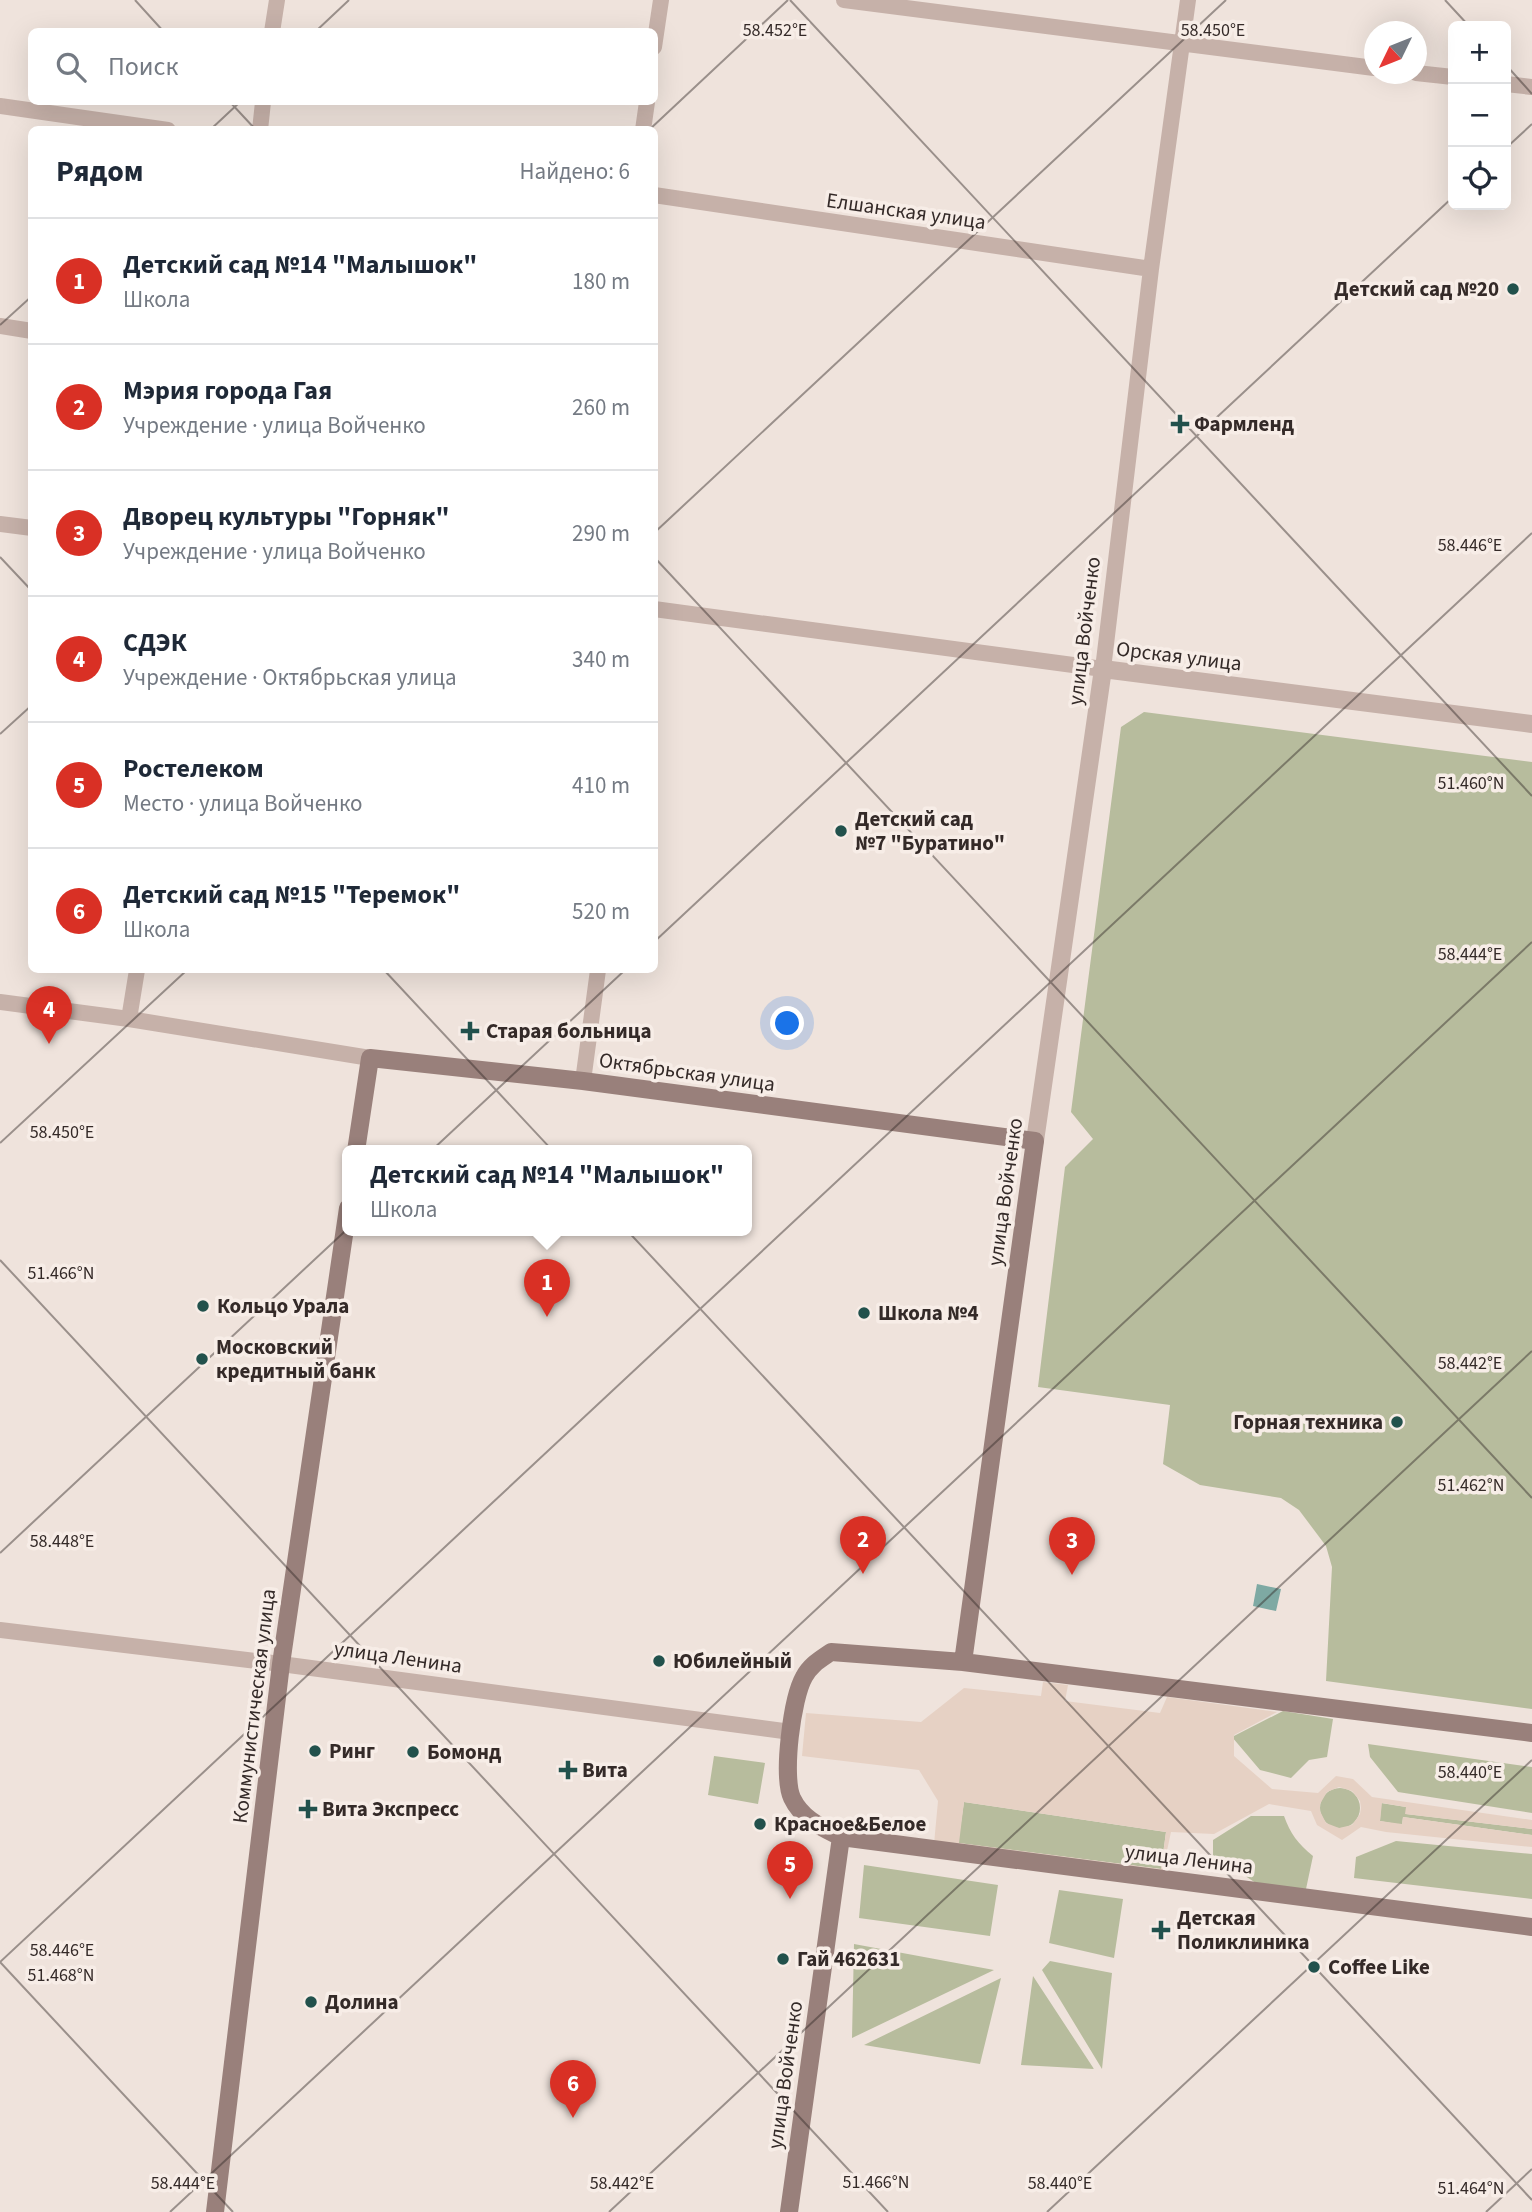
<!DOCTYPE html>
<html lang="ru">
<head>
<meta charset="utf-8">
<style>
	body { margin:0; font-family:"Source Sans 3",sans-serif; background:#f2f2f3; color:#1f2937 }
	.controls { position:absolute; right:21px; top:21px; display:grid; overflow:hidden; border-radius:10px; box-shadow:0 7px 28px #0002 }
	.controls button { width:63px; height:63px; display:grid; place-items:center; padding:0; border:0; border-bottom:2px solid #e0e1e3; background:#fff; color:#1f2937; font:35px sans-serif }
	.compass { position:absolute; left:1364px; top:21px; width:63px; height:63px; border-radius:50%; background:#fff; box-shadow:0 7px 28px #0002; rotate:227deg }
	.you { position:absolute; left:788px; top:1024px; width:24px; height:24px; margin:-18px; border:5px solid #fff; border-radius:50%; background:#1a73e8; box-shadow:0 0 0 10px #1a73e833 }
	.badge { display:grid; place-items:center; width:46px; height:46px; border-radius:50%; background:#d93025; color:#fff; font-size:23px; font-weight:700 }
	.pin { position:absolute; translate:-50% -58px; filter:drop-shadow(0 2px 4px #0008) }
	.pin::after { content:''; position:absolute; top:37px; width:24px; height:21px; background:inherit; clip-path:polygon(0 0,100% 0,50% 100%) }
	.popup { position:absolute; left:342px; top:1145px; width:410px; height:91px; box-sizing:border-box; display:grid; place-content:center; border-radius:10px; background:#fff; filter:drop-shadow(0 2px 5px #0005); font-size:23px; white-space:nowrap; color:#747a83 }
	.popup b { font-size:26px; color:#1f2937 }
	.popup::after { content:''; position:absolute; left:50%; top:100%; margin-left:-14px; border:14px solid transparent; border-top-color:#fff }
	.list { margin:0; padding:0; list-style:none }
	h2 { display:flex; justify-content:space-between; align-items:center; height:91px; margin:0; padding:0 28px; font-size:30px }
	h2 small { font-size:23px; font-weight:400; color:#747a83 }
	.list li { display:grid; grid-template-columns:46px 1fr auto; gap:21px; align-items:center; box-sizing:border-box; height:126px; padding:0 28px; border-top:2px solid #e0e1e3 }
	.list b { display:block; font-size:26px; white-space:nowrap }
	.list p { margin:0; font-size:23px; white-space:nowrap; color:#747a83 }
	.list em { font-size:23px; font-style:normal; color:#747a83 }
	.icon { flex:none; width:38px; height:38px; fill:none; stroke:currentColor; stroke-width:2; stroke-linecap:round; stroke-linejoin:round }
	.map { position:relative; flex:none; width:1532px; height:2212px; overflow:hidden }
	.search { position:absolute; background:#fff; box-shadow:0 7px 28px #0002; left:28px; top:28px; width:630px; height:77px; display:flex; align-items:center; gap:18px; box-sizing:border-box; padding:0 24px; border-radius:10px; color:#747a83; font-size:26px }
	.panel { position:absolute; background:#fff; box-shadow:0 7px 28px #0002; left:28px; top:126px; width:630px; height:847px; border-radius:10px }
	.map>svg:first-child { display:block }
	.green { fill:#b7bc9d }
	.plaza { fill:#e6d1c4; fill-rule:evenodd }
	.water { fill:#7ea9a3 }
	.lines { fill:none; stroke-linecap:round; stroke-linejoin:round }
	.minor { stroke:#c6b1a9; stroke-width:16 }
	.tertiary { stroke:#c6b1a9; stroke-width:18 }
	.secondary { stroke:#99807b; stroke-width:18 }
	.ticks { fill:none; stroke:#342a28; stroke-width:2; stroke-opacity:0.45 }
	.poi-dot { fill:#22514c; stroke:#f7ede7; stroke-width:2.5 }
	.labels { text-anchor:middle; stroke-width:7; stroke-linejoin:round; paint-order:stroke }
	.street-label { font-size:21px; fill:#342a28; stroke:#f7ede7 }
	.poi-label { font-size:21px; font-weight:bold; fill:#342a28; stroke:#f7ede7; text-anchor:start }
	.ticks-label { font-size:18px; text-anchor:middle; fill:#342a28; stroke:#f7ede7; stroke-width:7; stroke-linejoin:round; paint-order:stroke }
</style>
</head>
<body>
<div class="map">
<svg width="1532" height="2212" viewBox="0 0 1532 2212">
	<rect width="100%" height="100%" fill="#efe3dc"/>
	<path class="green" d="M 1144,712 L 1532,762 L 1532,1709 L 1326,1681 L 1332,1567 L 1326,1546 L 1299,1510 L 1281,1498 L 1200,1485 L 1163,1464 L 1170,1405 L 1038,1387 L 1065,1167 L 1093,1139 L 1071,1112 L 1121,727 Z
		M 1283,1711 L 1333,1719 L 1327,1757 L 1309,1760 L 1291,1778 L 1260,1770 L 1232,1737 Z
		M 1368,1744 L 1532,1767 L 1532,1813 L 1398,1792 L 1370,1757 Z
		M 714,1756 L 765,1763 L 758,1804 L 708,1795 Z
		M1320 1808a20 20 0 1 1 40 0a20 20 0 1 1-40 0Z
		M 964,1802 L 1166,1832 L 1161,1869 L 958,1843 Z
		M 1381,1803 L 1406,1807 L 1406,1814 L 1532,1829 L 1532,1835 L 1403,1817 L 1402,1825 L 1380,1821 Z
		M 1251,1816 L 1284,1816 C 1290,1833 1298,1844 1313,1856 L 1306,1889 L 1259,1885 L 1213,1855 L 1213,1840 Z
		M 1396,1841 L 1532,1854 L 1532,1899 L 1354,1878 L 1356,1857 Z
		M 864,1865 L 998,1885 L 990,1936 L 859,1918 Z
		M 1059,1890 L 1123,1899 L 1114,1958 L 1049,1943 Z
		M 854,1944 L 994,1970 L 852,2038 Z
		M 1050,1961 L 1112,1973 L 1102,2069 L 1042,1970 Z
		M 1033,1976 L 1094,2069 L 1021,2065 Z
		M 1001,1978 L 980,2064 L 864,2045 Z"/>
	<path class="plaza" d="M 1043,1682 L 1068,1685 L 1065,1701 L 1160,1713 L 1167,1697 L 1277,1712 L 1234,1735 L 1234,1756 L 1272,1789 L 1318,1793 L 1336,1776 L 1353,1779 L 1372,1797 L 1532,1820 L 1532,1829 L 1405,1814 L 1406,1807 L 1382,1803 L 1380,1821 L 1402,1824 L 1403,1817 L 1532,1835 L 1532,1847 L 1386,1832 L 1361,1827 L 1342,1840 L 1317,1825 L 1311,1811 L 1269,1804 L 1214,1834 L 1171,1832 L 1162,1874 L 934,1844 L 938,1801 L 919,1770 L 802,1756 L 806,1713 L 921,1722 L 964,1688 L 1041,1696 ZM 1339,1787 L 1352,1791 L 1360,1801 L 1361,1808 L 1360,1814 L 1352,1825 L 1339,1828 L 1326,1823 L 1320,1811 L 1320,1804 L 1327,1792 ZM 964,1802 L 1166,1832 L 1161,1869 L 959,1843 Z"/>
	<path class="water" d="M 1257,1584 L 1281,1589 L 1276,1611 L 1253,1606 Z"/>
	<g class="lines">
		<path class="minor" d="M 844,0 L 1374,68
			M 272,32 L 277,0
			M 654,47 L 661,0
			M 1416,73 L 1453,77
			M 1506,84 L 1532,87
			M 0,106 L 168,130
			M 260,130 L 263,102
			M 643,130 L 647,102
			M 654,195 L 1151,269
			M 0,326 L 32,331
			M 0,524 L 32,528
			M 654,609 L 1103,669 L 1151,269 L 1188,0
			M 0,1002 L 129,1019 L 370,1058
			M 129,1019 L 137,970
			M 583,1081 L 598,970
			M 0,1630 L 281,1664 L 791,1732"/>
		<path class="tertiary" d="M 1035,1141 L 1103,669 L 1532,724"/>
		<path class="secondary" d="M 356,1151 L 370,1058 L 583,1081 L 1035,1141 L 963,1662
			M 841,1837 L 1532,1927
			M 215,2212 L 281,1664 L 348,1208
			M 789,2212 L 841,1837 C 821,1827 802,1819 792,1798 C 782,1776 792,1698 804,1677 C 810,1665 821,1659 831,1652 L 963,1662 L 1532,1733"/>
	</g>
	<path class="ticks" d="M 135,0 L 164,32M 790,0 L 1532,796M 1445,0 L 1469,26M 315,32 L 349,0M 1506,65 L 1532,94M 230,102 L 256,130M 210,130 L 240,102M 649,130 L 788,0M 1506,148 L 1532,124M 0,325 L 32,296M 654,533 L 1226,0M 0,557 L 32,591M 654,557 L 1532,1498M 0,734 L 32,705M 654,942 L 1453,197M 384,970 L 1532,2200M 0,1143 L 187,970M 0,1260 L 888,2212M 0,1553 L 625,970M 0,1962 L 1532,533M 0,1962 L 233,2212M 170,2212 L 1532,942M 609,2212 L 1532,1351M 1047,2212 L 1532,1760M 1486,2212 L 1532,2169"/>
	<g class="poi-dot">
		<circle cx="1513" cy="289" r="7"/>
		<path d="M1176.5 413.5h7v7h7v7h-7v7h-7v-7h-7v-7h7z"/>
		<circle cx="841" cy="831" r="7"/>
		<path d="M466.5 1020.5h7v7h7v7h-7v7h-7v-7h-7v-7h7z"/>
		<circle cx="203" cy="1306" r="7"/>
		<circle cx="864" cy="1313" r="7"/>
		<circle cx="202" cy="1359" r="7"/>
		<circle cx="1397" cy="1422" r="7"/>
		<circle cx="659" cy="1661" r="7"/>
		<circle cx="315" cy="1751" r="7"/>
		<circle cx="413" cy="1752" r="7"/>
		<path d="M564.5 1759.5h7v7h7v7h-7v7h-7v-7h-7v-7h7z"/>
		<path d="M304.5 1798.5h7v7h7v7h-7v7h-7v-7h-7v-7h7z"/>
		<circle cx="760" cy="1824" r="7"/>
		<path d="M1157.5 1919.5h7v7h7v7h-7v7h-7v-7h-7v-7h7z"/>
		<circle cx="783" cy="1959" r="7"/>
		<circle cx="1314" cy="1967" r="7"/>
		<circle cx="311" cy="2002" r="7"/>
	</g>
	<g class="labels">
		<g class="street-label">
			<text transform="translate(906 211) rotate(8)" y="7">Елшанская улица</text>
			<text transform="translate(1084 631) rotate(-83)" y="7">улица Войченко</text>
			<text transform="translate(1179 656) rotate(7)" y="7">Орская улица</text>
			<text transform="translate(687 1072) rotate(8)" y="7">Октябрьская улица</text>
			<text transform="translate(1005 1192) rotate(-82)" y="7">улица Войченко</text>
			<text transform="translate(398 1657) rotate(8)" y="7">улица Ленина</text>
			<text transform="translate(254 1706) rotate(-83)" y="7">Коммунистическая улица</text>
			<text transform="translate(1189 1859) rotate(7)" y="7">улица Ленина</text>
			<text transform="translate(785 2075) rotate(-82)" y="7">улица Войченко</text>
		</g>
		<g class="poi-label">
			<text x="1499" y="296" text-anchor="end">Детский сад №20</text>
			<text x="1194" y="431">Фармленд</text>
			<text x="855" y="826">Детский сад<tspan x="855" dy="24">№7 "Буратино"</tspan></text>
			<text x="486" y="1038">Старая больница</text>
			<text x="217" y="1313">Кольцо Урала</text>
			<text x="878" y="1320">Школа №4</text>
			<text x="216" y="1354">Московский<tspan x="216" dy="24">кредитный банк</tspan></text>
			<text x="1383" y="1429" text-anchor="end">Горная техника</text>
			<text x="673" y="1668">Юбилейный</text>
			<text x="329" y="1758">Ринг</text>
			<text x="427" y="1759">Бомонд</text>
			<text x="582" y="1777">Вита</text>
			<text x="322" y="1816">Вита Экспресс</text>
			<text x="774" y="1831">Красное&amp;Белое</text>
			<text x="1177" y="1925">Детская<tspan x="1177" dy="24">Поликлиника</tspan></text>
			<text x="797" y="1966">Гай 462631</text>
			<text x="1328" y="1974">Coffee Like</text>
			<text x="325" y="2009">Долина</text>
		</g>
	</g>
	<g class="ticks-label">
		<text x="775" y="36">58.452°E</text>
		<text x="1213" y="36">58.450°E</text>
		<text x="1470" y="551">58.446°E</text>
		<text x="1471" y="789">51.460°N</text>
		<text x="1470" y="960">58.444°E</text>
		<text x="62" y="1138">58.450°E</text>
		<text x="61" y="1279">51.466°N</text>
		<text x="1470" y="1369">58.442°E</text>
		<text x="1471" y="1491">51.462°N</text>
		<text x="62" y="1547">58.448°E</text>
		<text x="1470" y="1778">58.440°E</text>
		<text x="62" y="1956">58.446°E</text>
		<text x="61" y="1981">51.468°N</text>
		<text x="876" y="2188">51.466°N</text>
		<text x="183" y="2189">58.444°E</text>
		<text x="622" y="2189">58.442°E</text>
		<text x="1060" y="2189">58.440°E</text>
		<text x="1471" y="2194">51.464°N</text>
	</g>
</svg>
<div class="controls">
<button>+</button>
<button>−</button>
<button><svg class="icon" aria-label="locate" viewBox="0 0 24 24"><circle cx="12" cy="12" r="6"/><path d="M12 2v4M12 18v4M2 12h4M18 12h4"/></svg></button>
</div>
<svg class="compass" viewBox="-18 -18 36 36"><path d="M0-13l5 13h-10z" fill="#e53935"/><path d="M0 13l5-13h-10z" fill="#747a83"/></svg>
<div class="you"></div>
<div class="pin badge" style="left:547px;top:1317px">1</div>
<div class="popup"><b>Детский сад №14 &quot;Малышок&quot;</b>Школа</div>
<div class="pin badge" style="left:863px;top:1574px">2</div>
<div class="pin badge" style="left:1072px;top:1575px">3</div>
<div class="pin badge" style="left:49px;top:1044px">4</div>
<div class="pin badge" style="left:790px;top:1899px">5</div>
<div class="pin badge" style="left:573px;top:2118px">6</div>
<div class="search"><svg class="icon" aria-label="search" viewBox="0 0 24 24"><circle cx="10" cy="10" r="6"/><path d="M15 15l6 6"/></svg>Поиск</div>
<section class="panel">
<h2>Рядом<small>Найдено: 6</small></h2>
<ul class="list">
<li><span class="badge">1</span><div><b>Детский сад №14 &quot;Малышок&quot;</b><p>Школа</p></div><em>180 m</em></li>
<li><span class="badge">2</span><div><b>Мэрия города Гая</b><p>Учреждение · улица Войченко</p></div><em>260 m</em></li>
<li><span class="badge">3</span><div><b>Дворец культуры &quot;Горняк&quot;</b><p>Учреждение · улица Войченко</p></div><em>290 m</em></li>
<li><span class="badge">4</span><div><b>СДЭК</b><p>Учреждение · Октябрьская улица</p></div><em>340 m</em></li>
<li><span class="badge">5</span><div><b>Ростелеком</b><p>Место · улица Войченко</p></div><em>410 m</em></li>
<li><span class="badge">6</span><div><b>Детский сад №15 &quot;Теремок&quot;</b><p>Школа</p></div><em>520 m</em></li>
</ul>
</section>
</div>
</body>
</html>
